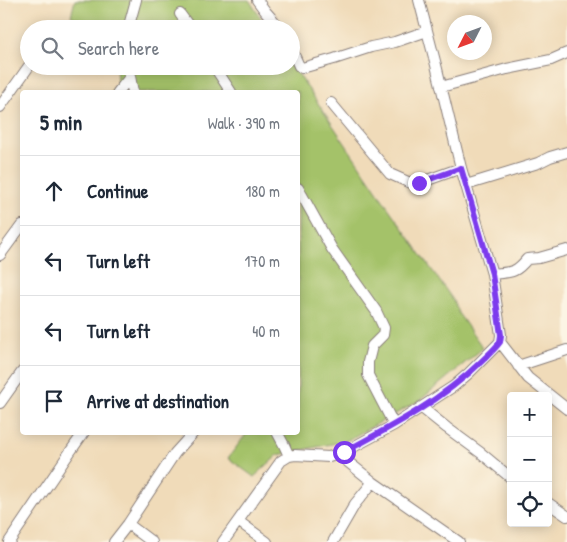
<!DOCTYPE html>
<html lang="en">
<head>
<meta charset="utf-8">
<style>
	body { margin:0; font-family:"Patrick Hand",sans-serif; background:#f6f6f7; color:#1f2937 }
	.controls { position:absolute; right:15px; bottom:15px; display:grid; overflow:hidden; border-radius:5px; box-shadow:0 2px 12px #0003 }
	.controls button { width:45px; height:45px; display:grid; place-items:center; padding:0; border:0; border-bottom:1px solid #e0e1e3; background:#fff; color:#1f2937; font:25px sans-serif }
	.compass { position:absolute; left:447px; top:15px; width:45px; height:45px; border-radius:50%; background:#fff; box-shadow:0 2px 12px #0003; rotate:228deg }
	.stop { position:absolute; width:15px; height:15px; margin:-11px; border:4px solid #7c3aed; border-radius:50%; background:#fff }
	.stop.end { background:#7c3aed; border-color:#fff; box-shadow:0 1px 5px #0008 }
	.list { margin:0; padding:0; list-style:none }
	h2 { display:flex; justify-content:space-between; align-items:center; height:65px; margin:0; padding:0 20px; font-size:21px }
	h2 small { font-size:16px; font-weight:400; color:#747a83 }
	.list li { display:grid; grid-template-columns:32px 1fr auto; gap:15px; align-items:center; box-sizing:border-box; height:70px; padding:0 20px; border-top:1px solid #e0e1e3 }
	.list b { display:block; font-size:19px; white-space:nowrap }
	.list em { font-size:16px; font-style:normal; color:#747a83 }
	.icon { flex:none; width:28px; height:28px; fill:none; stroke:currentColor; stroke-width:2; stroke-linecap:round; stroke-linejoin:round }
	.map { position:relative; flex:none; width:567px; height:542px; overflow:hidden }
	.search { position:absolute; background:#fff; box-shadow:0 2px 12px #0003; left:20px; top:20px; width:280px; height:55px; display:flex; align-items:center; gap:12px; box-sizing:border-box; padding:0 18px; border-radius:28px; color:#747a83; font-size:19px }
	.panel { position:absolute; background:#fff; box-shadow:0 2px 12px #0003; left:20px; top:90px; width:280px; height:345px; border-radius:5px }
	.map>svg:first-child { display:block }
	.green { fill:#a4c269; stroke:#637252 }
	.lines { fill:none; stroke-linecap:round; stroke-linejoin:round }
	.minor-casing { stroke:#897e7a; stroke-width:12 }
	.minor { stroke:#fff; stroke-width:10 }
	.route { stroke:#7c3aed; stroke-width:6 }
</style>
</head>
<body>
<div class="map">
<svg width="567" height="542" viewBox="0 0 567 542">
	<rect width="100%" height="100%" fill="#fcf5e5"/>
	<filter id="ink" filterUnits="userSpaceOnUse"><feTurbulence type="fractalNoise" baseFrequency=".02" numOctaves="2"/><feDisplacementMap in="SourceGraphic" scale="10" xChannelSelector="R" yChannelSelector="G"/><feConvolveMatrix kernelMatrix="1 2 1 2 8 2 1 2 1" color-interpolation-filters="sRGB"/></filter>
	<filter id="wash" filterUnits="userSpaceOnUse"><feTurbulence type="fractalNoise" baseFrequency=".0096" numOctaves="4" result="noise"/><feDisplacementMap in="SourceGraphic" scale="20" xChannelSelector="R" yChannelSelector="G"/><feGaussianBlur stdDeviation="1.12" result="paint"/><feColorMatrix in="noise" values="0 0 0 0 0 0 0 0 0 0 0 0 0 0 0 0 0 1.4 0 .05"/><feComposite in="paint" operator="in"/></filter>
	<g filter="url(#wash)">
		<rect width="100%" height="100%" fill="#f0dbb9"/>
		<path class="green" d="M 75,0 L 249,0 L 268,29 L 105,29 L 71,16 Z
			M 291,63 L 387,206 L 453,300 L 458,313 L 483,348 L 419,401 L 346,441 L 278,455 L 254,477 L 228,458 L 247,433 L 298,432 L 298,92 L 111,92 L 117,83 L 116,66 L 291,66 Z"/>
	</g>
	<g filter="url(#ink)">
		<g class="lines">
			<g class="minor-casing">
				<path id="minor" d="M 257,0 L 266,12 L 281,29
					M 180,14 L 191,29
					M 128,29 L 136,0
					M 291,48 L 299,66 L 302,68 L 334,59 L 371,47 L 395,42 L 427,31
					M 128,66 L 133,92
					M 214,66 L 231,92
					M 441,87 L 507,69 L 551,60 L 567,53
					M 118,92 L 130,77
					M 331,103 L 390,174 L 408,182 L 419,183 L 461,168
					M 0,107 L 29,66
					M 466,185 L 538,163 L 550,157 L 567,152
					M 298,188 L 332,249 L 376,311 L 384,328 L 383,335 L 372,346 L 368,362 L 368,375 L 394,425
					M 0,255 L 22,225
					M 492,274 C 510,272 515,274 527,259 L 539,258 L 567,250
					M 500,342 L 528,378 L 567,409
					M 518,366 L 567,350
					M 0,403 L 22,372
					M 422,408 L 447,428 L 481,453 L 511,478
					M 277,432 L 284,445 L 289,456
					M 344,452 L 345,457 L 348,462 L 373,482 L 459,542
					M 548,503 L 567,516
					M 238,521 L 267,542
					M 128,524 L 152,542
					M 9,542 L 70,452 L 84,432
					M 114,542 L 128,524 L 175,453 L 194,432
					M 223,542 L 281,461 L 289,456 L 295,455 L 329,457 L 344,452 L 394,425 L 454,386 L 469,373 L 500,342 L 501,335 L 492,274 L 461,168 L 436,65 L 419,0
					M 333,542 L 355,504 L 373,482"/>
			</g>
			<use href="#minor" class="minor"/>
		</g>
	</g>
	<g class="lines" filter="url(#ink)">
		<path class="route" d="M 344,452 C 393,426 442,400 482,361 C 488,355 495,349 500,342 L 501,335 L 492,274 L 461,168 L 419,183"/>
	</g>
</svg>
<div class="controls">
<button>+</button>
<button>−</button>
<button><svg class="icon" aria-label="locate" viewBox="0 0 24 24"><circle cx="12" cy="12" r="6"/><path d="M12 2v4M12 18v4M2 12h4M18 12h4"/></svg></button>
</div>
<svg class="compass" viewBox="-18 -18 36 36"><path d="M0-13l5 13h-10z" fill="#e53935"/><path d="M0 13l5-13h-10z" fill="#747a83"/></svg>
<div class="stop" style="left:344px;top:452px"></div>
<div class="stop end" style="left:419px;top:183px"></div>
<div class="search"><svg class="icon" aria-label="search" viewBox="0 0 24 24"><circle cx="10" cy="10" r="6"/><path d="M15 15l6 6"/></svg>Search here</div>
<section class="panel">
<h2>5 min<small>Walk · 390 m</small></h2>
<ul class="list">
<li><svg class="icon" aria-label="ahead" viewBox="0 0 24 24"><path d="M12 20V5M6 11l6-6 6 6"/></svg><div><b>Continue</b></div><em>180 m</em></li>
<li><svg class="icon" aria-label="left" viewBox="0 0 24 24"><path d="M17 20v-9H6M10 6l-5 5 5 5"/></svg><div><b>Turn left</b></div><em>170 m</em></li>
<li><svg class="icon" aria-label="left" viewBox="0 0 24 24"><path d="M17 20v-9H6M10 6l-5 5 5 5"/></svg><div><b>Turn left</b></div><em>40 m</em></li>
<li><svg class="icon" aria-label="arrive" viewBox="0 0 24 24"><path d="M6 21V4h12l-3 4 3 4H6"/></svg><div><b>Arrive at destination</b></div></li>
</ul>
</section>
</div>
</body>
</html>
